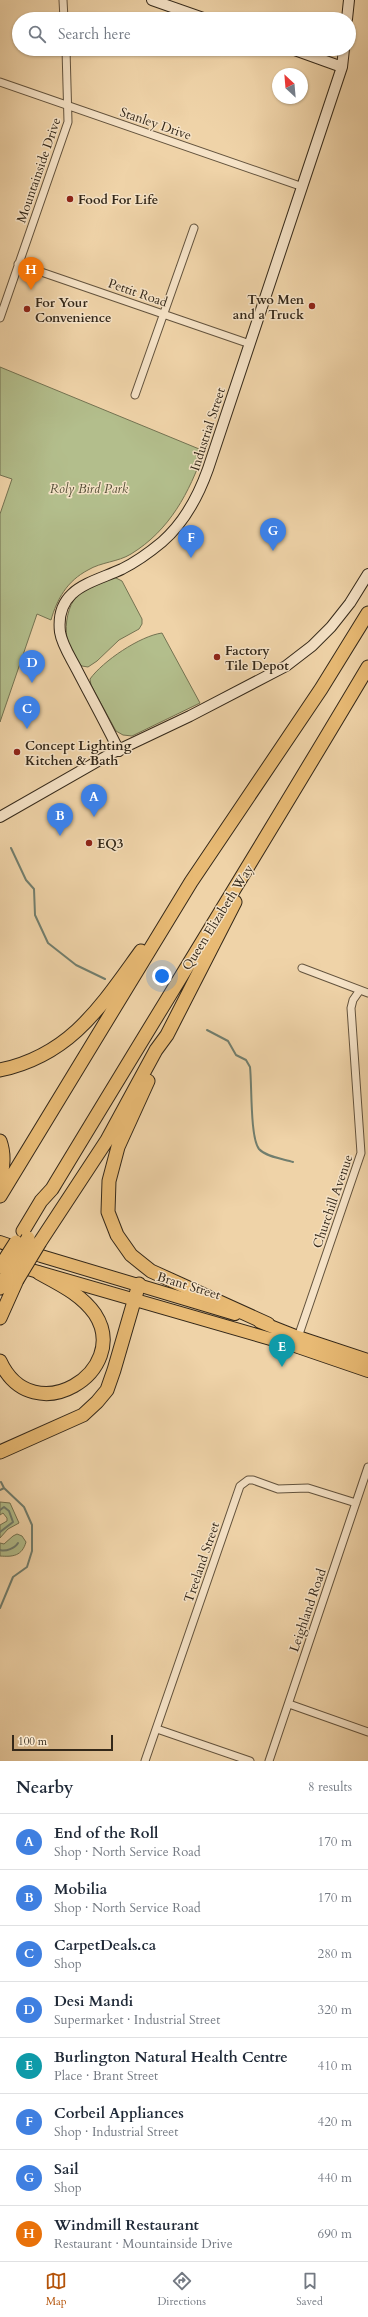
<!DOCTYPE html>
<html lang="en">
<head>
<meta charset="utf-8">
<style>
	body { margin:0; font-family:Cardo,serif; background:#f6f6f7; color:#1f2937 }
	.compass { position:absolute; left:272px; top:68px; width:36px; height:36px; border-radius:50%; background:#fff; box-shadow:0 1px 3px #0004; rotate:334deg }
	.scale { position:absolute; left:12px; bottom:10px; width:101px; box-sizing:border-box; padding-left:4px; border:2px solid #342819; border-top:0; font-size:11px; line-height:14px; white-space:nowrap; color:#342819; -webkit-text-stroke:3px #f5e2c6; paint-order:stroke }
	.you { position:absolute; left:162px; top:976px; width:14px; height:14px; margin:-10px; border:3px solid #fff; border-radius:50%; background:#1a73e8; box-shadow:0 0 0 6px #1a73e833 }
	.badge { display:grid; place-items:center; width:26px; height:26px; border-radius:50%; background:#b45309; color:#fff; font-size:13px; font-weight:700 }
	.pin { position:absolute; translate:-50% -33px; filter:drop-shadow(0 1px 2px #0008) }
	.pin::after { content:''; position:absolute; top:21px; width:14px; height:12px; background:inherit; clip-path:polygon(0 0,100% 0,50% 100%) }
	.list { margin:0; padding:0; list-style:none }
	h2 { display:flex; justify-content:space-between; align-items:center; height:52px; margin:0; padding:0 16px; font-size:17px }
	h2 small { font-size:13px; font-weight:400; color:#747a83 }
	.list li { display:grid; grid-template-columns:26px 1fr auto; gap:12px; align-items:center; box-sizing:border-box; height:56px; padding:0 16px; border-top:1px solid #e0e1e3 }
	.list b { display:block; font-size:15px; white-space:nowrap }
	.list p { margin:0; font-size:13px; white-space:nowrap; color:#747a83 }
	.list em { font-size:13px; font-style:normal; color:#747a83 }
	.icon { flex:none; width:22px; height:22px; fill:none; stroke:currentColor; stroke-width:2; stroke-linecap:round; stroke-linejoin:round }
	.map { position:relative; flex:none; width:368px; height:1761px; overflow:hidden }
	.search { position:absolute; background:#fff; box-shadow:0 1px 3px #0004; left:12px; right:12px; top:12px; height:44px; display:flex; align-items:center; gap:10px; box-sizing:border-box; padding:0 14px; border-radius:22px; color:#747a83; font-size:15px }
	.sheet { height:500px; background:#fff }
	nav { display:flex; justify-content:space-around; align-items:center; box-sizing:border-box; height:56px; border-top:1px solid #e0e1e3; background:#fff; font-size:11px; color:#747a83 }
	nav a { display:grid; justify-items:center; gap:2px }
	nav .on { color:#b45309 }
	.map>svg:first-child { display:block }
	.green { fill:#b3be8c; stroke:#747352 }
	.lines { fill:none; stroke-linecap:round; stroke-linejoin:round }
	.stream { stroke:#717e6e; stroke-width:2 }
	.street-casing { stroke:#63533d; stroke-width:9 }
	.secondary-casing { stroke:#342819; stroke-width:12 }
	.primary-casing { stroke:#342819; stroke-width:14 }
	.highway-casing { stroke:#342819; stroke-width:15 }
	.street { stroke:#f5e2c6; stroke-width:7 }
	.secondary { stroke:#f5e2c6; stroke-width:10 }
	.primary { stroke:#e8ba74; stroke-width:12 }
	.highway { stroke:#e8ba74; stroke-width:13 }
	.highway-bridge-casing { stroke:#342819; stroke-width:15; stroke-linecap:butt }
	.highway-bridge { stroke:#e8ba74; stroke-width:13 }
	.poi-dot { fill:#8f2418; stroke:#f5e2c6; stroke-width:1.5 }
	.labels { text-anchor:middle; stroke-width:3; stroke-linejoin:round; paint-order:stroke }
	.street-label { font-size:13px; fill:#342819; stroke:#f5e2c6 }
	.poi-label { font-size:13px; font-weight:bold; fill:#342819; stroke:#f5e2c6; text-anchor:start }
	.park-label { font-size:13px; font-style:italic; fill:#544e36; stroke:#f5e2c6 }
</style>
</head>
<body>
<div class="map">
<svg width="368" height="1761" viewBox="0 0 368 1761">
	<rect width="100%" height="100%" fill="#efd3a8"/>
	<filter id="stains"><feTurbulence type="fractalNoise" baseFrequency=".005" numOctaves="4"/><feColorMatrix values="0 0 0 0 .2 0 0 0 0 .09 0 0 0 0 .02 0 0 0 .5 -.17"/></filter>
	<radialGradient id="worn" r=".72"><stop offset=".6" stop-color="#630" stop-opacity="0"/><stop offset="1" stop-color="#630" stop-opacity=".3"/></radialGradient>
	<path class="green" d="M 0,367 L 204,451 C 189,493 170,530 131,554 C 118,562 101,562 88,570 C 67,581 57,599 51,620 L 37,614 L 0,722 L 0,514 L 12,479 L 0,475 Z
		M 114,577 L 122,581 L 142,619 L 142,624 L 139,629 L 119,640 L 97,661 L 88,667 L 82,666 C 60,649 61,604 85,588 C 93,583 105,581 114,577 Z
		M 162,633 L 200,703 L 132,736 L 123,735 L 116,731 L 91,685 L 90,679 C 103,661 140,636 162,633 Z
		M 0,1502 L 10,1503 L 19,1523 L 8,1529 L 0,1538 L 0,1525 L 7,1521 L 7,1518 L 3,1513 L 0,1515 Z
		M 17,1534 L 22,1536 L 26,1542 C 22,1556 13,1557 0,1556 L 0,1543 L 4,1544 L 13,1536 Z"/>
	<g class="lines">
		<path class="stream" d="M 11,848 L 26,880 L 34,889 L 35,915 L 48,943 L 76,965 L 105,979
			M 207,1030 L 228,1041 L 236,1055 L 246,1060 L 250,1067 C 252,1084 250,1138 259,1149 C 266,1157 284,1159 293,1162
			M 0,1490 L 4,1488 L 1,1482
			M 0,1510 L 4,1507 L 9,1511 L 13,1522 L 0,1532
			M 0,1550 C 6,1552 15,1548 18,1543
			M 0,1608 L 13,1577 L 27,1567 L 32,1551 L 32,1525 L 24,1507 L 4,1488"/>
		<g class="street-casing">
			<path id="street" d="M 63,0 L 64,19
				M 0,82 L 303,187
				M 18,264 L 250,344
				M 0,318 L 68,122 L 66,49
				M 135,395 L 194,228
				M 302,968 L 368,993
				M 297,1340 L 361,1153 L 351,1008 L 353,1000 L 360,990
				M 289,1704 L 368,1732
				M 157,1729 L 250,1761
				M 145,1761 L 240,1486 L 248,1480 L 253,1480 L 278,1489 L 308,1488 L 356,1503
				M 269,1761 L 368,1467"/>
		</g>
		<g class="secondary-casing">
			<path id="secondary" d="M 152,0 L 206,19
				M 347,19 L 349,0
				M 292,49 L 342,67
				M 119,751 C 106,724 91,697 77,670 C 71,658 62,645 60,632 C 55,588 92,583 122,569 C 136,562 150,552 162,542 C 185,522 198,497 208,469 L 342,67 L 344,49
				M 0,817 L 112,753 L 190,716 L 286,666 L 312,646 L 331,627 L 350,603 L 368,574"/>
		</g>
		<g class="primary-casing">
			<path id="primary" d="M 0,1242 L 41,1256 L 235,1314
				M 14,1265 L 295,1346 L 368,1371
				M 260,1322 L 298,1337 L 368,1360"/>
		</g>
		<g class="highway-casing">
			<path id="highway" d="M 0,1070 C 71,1055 101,1006 141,951
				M 148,1081 L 118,1147 L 109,1181 L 108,1212 L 117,1235 L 131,1255 L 151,1271 L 268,1324
				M 0,1141 C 5,1155 3,1167 0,1181
				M 0,1196 L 191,882 L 321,689 L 368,613
				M 23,1231 L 41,1201 L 52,1189 C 157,1015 264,842 368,667
				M 40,1242 L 107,1140 L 156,1050 L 167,1035 L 235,902
				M 0,1288 L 6,1277
				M 0,1318 L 17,1280
				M 0,1361 C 33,1433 132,1371 95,1314 C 81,1294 59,1284 39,1273
				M 0,1452 L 83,1415 L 97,1402 L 107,1390 L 114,1370 L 139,1284"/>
		</g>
		<use href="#street" class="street"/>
		<use href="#secondary" class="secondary"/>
		<use href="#primary" class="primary"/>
		<use href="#highway" class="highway"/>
		<g class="highway-bridge-casing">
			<path id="highway-bridge" d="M 0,1267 L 16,1242
				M 6,1277 L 28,1238
				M 17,1280 L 40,1242"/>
		</g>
		<use href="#highway-bridge" class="highway-bridge"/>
	</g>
	<g class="poi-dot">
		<circle cx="70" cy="199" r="4"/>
		<circle cx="312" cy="306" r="4"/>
		<circle cx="27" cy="309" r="4"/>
		<circle cx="217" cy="657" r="4"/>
		<circle cx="17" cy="752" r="4"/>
		<circle cx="89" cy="843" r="4"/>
	</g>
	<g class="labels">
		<g class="street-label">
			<text transform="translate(156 123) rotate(19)" y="5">Stanley Drive</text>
			<text transform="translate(38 170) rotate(-71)" y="5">Mountainside Drive</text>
			<text transform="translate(138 292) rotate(19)" y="5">Pettit Road</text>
			<text transform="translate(207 429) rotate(-72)" y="5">Industrial Street</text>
			<text transform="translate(217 917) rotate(-58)" y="5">Queen Elizabeth Way</text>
			<text transform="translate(332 1201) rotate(-71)" y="5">Churchill Avenue</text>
			<text transform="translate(189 1285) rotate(17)" y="5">Brant Street</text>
			<text transform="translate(201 1562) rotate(-71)" y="5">Treeland Street</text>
			<text transform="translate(307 1610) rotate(-71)" y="5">Leighland Road</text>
		</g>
		<g class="poi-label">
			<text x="78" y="204">Food For Life</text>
			<text x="304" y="304" text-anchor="end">Two Men<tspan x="304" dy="15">and a Truck</tspan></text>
			<text x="35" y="307">For Your<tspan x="35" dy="15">Convenience</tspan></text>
			<text x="225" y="655">Factory<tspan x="225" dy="15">Tile Depot</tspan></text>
			<text x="25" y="750">Concept Lighting<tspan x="25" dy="15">Kitchen &amp; Bath</tspan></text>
			<text x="97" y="848">EQ3</text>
		</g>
		<g class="park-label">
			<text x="89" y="493">Roly Bird Park</text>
		</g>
	</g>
	<rect width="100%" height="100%" filter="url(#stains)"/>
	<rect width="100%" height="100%" fill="url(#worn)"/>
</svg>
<svg class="compass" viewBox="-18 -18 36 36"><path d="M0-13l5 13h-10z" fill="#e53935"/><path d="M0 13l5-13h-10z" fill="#747a83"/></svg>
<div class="scale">100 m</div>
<div class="you"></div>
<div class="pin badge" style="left:94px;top:817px;background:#3f7fe0">A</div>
<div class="pin badge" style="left:60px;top:836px;background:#3f7fe0">B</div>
<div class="pin badge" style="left:27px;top:729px;background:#3f7fe0">C</div>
<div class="pin badge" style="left:32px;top:683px;background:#3f7fe0">D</div>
<div class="pin badge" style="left:282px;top:1367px;background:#0f9aa8">E</div>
<div class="pin badge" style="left:191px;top:558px;background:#3f7fe0">F</div>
<div class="pin badge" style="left:273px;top:551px;background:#3f7fe0">G</div>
<div class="pin badge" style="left:31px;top:290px;background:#e8710a">H</div>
<div class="search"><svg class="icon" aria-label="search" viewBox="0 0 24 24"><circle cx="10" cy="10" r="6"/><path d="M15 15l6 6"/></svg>Search here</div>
</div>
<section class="sheet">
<h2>Nearby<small>8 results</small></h2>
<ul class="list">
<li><span class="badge" style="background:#3f7fe0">A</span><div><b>End of the Roll</b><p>Shop · North Service Road</p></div><em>170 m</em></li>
<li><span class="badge" style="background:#3f7fe0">B</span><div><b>Mobilia</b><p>Shop · North Service Road</p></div><em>170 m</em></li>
<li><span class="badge" style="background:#3f7fe0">C</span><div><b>CarpetDeals.ca</b><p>Shop</p></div><em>280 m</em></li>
<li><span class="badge" style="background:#3f7fe0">D</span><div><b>Desi Mandi</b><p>Supermarket · Industrial Street</p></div><em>320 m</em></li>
<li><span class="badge" style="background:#0f9aa8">E</span><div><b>Burlington Natural Health Centre</b><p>Place · Brant Street</p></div><em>410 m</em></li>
<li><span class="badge" style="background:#3f7fe0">F</span><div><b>Corbeil Appliances</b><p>Shop · Industrial Street</p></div><em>420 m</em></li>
<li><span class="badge" style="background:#3f7fe0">G</span><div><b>Sail</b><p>Shop</p></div><em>440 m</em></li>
<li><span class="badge" style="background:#e8710a">H</span><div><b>Windmill Restaurant</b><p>Restaurant · Mountainside Drive</p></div><em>690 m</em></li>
</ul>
</section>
<nav>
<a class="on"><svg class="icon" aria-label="map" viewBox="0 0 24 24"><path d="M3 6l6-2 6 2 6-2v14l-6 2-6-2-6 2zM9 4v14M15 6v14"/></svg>Map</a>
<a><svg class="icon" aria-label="directions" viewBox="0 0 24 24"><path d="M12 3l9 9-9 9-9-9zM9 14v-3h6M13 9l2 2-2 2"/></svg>Directions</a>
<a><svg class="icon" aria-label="saved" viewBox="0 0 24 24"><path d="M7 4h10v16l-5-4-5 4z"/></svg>Saved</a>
</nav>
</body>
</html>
